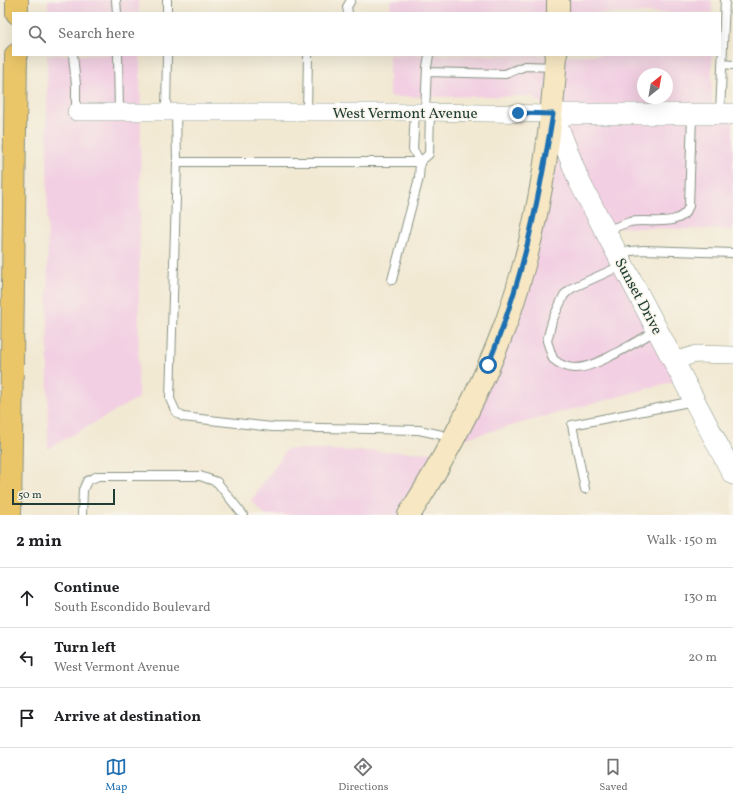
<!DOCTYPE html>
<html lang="en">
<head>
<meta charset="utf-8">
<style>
	body { margin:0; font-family:Vollkorn,serif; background:#f6f6f6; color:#202124 }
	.compass { position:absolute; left:637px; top:68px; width:36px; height:36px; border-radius:50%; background:#fff; box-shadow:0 4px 16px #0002; rotate:31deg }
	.scale { position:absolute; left:12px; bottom:10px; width:103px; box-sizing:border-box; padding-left:4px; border:2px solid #1f3d34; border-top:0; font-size:11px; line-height:14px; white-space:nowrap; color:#1f3d34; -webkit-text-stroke:3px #f7f3e8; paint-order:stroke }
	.stop { position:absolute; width:12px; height:12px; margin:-9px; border:3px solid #1f6fb2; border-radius:50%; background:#fff }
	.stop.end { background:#1f6fb2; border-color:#fff; box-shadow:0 1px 4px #0008 }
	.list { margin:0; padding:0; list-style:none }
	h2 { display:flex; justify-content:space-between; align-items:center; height:52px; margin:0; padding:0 16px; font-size:17px }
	h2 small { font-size:13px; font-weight:400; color:#757577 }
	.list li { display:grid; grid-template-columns:26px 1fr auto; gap:12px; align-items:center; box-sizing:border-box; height:60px; padding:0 16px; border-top:1px solid #e0e0e0 }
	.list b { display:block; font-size:15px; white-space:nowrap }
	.list p { margin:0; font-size:13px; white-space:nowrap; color:#757577 }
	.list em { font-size:13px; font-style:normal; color:#757577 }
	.icon { flex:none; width:22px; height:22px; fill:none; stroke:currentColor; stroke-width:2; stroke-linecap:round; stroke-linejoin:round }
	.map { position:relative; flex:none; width:733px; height:515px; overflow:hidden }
	.search { position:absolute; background:#fff; box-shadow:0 4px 16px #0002; left:12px; right:12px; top:12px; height:44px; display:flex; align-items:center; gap:10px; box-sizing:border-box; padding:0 14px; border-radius:0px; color:#757577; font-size:15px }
	.sheet { height:232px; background:#fff }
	nav { display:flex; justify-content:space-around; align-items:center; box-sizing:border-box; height:56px; border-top:1px solid #e0e0e0; background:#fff; font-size:11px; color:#757577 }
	nav a { display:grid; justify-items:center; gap:2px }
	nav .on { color:#1f6fb2 }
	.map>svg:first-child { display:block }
	.built { fill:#f2cfe2; fill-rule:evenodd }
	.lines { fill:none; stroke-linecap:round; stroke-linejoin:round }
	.service-casing { stroke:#889384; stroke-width:10 }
	.minor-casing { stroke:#889384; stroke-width:18 }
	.tertiary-casing { stroke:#889384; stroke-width:22 }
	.secondary-casing { stroke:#889384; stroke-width:24 }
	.trunk-casing { stroke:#889384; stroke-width:24 }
	.service { stroke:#fff; stroke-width:8 }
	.minor { stroke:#fff; stroke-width:17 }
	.tertiary { stroke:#fff; stroke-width:21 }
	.secondary { stroke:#f7e8c3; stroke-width:22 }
	.trunk { stroke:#ebc669; stroke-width:22 }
	.route { stroke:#1f6fb2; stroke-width:5 }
	.labels { text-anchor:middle; stroke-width:3; stroke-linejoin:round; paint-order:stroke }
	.street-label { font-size:15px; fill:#1f3d34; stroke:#f7f3e8 }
</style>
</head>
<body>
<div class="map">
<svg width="733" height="515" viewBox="0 0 733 515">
	<rect width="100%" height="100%" fill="#f7f3e8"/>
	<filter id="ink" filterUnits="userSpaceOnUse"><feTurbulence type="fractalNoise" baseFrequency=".025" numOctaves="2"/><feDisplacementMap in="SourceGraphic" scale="8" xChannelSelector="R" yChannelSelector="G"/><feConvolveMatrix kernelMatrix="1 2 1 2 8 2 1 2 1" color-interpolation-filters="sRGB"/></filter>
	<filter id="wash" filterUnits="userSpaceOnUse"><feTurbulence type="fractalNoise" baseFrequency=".012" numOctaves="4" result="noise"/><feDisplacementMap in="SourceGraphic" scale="16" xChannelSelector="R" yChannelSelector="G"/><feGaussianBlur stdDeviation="0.9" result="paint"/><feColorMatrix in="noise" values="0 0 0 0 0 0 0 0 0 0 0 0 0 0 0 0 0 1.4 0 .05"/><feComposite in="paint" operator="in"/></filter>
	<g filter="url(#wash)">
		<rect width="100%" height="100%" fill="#f2e9d3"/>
		<path class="built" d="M 48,0 L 138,0 L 139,13 L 48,13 Z
			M 390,0 L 712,0 L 712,13 L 390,13 Z
			M 47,55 L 140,55 L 141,113 L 138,398 L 48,449 Z
			M 389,55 L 712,55 L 712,114 L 733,114 L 733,230 L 604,227 L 683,379 L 452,442 L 488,365 L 553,114 L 532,96 L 389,97 ZM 643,74 L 667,74 L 667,98 L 643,98 Z
			M 287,449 L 446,453 L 409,515 L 266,515 L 251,501 Z"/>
	</g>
	<g filter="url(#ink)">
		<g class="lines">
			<g class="service-casing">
				<path id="service" d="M 116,0 L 117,13
					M 167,13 L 167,0
					M 348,13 L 347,7 L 351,0
					M 73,55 L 76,85 L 76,112
					M 118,55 L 119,113
					M 722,64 L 733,65
					M 427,72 L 505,74 L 525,66 L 555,67
					M 176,112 L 177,162 L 170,399 L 176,412 L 183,417 L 272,427 L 419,430 L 442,435 L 452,442
					M 425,112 L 427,67 L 429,55
					M 166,113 L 167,55
					M 307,113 L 308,55
					M 720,113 L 725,0
					M 177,162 L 420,162 L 429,154 L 430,112
					M 606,231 C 614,228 622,224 630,222 C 649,218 681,229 689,206 L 692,115
					M 617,252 L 644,250 L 733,253
					M 623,265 L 572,288 L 564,295 L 552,321 L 547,341 L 553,359 C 559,364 566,368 575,368 C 595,369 638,340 657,330
					M 392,280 L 419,178 L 420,162 L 413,149 L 415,112
					M 585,489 L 572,425 L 694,401
					M 82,515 L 83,490 L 87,481 L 98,476 L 200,476 L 217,482 L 243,515"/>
			</g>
			<g class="minor-casing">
				<path id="minor" d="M 76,112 L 425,112 L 553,114
					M 674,361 L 696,354 L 733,355"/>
			</g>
			<g class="tertiary-casing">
				<path id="tertiary" d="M 733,114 L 553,114 L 579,181 L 733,474"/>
			</g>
			<g class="secondary-casing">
				<path id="secondary" d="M 558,13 L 558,0
					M 409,515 C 447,455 481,390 506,323 C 536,239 551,143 556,55"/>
			</g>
			<g class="trunk-casing">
				<path id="trunk" d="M 17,13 L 17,0
					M 10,515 L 16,55"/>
			</g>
			<use href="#service" class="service"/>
			<use href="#minor" class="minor"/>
			<use href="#tertiary" class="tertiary"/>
			<use href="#secondary" class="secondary"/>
			<use href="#trunk" class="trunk"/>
		</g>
	</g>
	<g class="lines" filter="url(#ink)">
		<path class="route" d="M 488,365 C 523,281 538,203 553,114 L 518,113"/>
	</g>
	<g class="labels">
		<g class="street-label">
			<text x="405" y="118">West Vermont Avenue</text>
			<text transform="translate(639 296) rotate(62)" y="5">Sunset Drive</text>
		</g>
	</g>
</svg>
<svg class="compass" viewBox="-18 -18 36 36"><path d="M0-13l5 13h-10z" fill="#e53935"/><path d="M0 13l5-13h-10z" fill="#757577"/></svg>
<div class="scale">50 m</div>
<div class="stop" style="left:488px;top:365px"></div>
<div class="stop end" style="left:518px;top:113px"></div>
<div class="search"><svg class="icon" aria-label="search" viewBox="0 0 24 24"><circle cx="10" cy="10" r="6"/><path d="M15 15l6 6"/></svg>Search here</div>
</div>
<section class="sheet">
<h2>2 min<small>Walk · 150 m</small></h2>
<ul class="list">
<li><svg class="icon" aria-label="ahead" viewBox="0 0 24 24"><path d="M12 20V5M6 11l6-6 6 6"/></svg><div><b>Continue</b><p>South Escondido Boulevard</p></div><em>130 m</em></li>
<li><svg class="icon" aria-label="left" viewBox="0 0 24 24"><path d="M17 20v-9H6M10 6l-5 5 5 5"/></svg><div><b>Turn left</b><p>West Vermont Avenue</p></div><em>20 m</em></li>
<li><svg class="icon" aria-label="arrive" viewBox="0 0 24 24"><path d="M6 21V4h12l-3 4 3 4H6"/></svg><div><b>Arrive at destination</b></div></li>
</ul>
</section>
<nav>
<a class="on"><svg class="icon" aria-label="map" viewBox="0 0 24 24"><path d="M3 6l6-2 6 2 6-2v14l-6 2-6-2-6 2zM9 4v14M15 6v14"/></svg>Map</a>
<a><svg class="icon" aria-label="directions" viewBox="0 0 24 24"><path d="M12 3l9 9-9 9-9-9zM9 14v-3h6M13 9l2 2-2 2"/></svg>Directions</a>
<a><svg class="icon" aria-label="saved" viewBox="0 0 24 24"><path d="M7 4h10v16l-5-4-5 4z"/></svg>Saved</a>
</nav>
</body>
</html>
